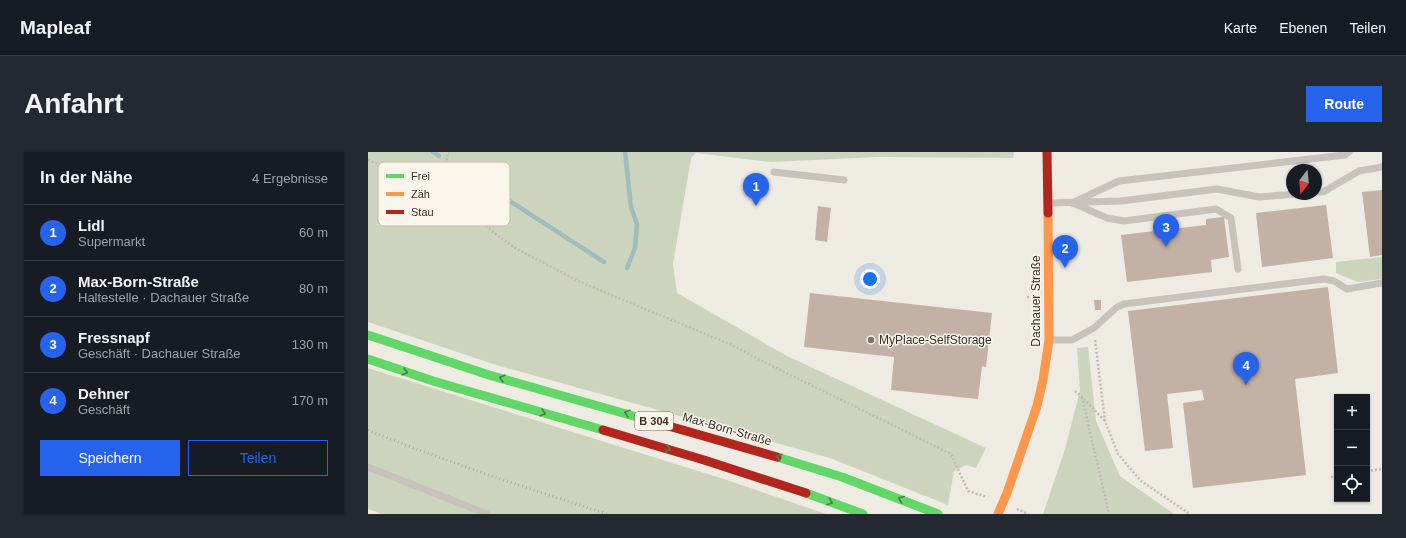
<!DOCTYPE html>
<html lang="de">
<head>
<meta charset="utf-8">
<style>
	body { margin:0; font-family:Helvetica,sans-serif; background:#242831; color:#f1f3f6 }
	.controls { position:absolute; right:12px; bottom:12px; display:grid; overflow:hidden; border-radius:0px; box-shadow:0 1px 3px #0004 }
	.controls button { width:36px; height:36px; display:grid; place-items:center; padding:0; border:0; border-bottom:1px solid #363941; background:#171b24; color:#f1f3f6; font:20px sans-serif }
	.compass { position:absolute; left:918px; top:12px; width:36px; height:36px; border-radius:50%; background:#171b24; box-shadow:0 1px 3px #0004; rotate:196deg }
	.you { position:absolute; left:502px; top:127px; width:14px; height:14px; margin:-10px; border:3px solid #fff; border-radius:50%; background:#1a73e8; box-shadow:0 0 0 6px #1a73e833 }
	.badge { display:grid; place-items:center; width:26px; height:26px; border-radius:50%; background:#2563eb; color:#fff; font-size:13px; font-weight:700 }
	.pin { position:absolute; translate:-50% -33px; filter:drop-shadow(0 1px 2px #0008) }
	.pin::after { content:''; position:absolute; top:21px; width:14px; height:12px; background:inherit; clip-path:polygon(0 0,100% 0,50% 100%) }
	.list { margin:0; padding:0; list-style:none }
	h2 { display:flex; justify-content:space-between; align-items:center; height:52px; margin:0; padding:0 16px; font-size:17px }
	h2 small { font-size:13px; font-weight:400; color:#9ea1a6 }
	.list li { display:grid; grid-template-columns:26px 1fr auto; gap:12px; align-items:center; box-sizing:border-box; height:56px; padding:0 16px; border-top:1px solid #363941 }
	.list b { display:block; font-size:15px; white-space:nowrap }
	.list p { margin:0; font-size:13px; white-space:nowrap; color:#9ea1a6 }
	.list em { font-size:13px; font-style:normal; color:#9ea1a6 }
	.actions { display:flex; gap:8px; padding:12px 16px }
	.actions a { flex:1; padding:9px 0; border:1px solid #2563eb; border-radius:0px; text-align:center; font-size:14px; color:#2563eb }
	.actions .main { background:#2563eb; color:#fff }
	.icon { flex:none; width:22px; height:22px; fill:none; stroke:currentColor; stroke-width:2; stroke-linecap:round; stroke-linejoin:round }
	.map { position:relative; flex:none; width:1014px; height:362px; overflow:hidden; border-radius:0px }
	header { display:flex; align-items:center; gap:24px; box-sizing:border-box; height:56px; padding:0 20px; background:#171b24; border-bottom:1px solid #363941 }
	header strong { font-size:19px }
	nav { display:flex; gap:22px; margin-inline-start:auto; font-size:14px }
	.intro { display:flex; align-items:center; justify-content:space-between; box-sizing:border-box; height:96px; padding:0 24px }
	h1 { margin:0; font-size:28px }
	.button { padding:10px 18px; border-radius:0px; background:#2563eb; color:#fff; font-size:14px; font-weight:700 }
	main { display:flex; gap:24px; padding:0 24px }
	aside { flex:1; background:#171b24; border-radius:0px; box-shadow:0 1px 3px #0004 }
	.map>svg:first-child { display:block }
	.green { fill:#cdd4bd }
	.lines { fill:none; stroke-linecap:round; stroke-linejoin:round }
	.stream { stroke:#9fbcbf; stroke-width:4.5 }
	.building { fill:#c2b1a4 }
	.path { stroke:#c0bbb4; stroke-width:2.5; stroke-dasharray:2 2; stroke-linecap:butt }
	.lane { stroke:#c7c2bc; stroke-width:7 }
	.fast { stroke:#63d668; stroke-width:9 }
	.slow { stroke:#ff974d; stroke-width:9 }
	.jam { stroke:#b3261e; stroke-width:9 }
	.rail { stroke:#afaba6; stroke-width:3; stroke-dasharray:1 3; stroke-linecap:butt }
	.oneway { stroke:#4c7b45 }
	.poi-dot { fill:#78716a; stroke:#faf5eb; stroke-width:1.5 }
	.labels { text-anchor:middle; stroke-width:3; stroke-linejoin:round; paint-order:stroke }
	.shield { fill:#faf5eb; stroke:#736b63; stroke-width:1 }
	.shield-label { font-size:11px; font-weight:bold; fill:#393029 }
	.street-label { font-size:12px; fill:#393029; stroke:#faf5eb }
	.poi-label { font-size:12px; fill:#393029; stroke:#faf5eb; text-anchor:start }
	.key { fill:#faf5eb; stroke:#c0bab1; stroke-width:1 }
	.key-label { font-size:11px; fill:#393029 }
</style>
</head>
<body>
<header>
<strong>Mapleaf</strong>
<nav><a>Karte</a><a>Ebenen</a><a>Teilen</a></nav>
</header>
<div class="intro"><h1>Anfahrt</h1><a class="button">Route</a></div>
<main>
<aside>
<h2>In der Nähe<small>4 Ergebnisse</small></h2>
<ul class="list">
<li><span class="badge">1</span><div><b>Lidl</b><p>Supermarkt</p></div><em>60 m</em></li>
<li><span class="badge">2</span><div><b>Max-Born-Straße</b><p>Haltestelle · Dachauer Straße</p></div><em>80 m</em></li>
<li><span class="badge">3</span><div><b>Fressnapf</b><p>Geschäft · Dachauer Straße</p></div><em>130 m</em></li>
<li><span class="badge">4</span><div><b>Dehner</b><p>Geschäft</p></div><em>170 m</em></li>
</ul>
<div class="actions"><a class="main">Speichern</a><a>Teilen</a></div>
</aside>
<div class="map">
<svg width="1014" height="362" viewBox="0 0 1014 362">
	<rect width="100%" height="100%" fill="#eeebe3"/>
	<path class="green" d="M 0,0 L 646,0 L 645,6 L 509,5 L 403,10 L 328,1 L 323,6 L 305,112 L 309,141 L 419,204 L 618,296 L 608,316 L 598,313 L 586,319 L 580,353 L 462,306 L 128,213 L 0,170 Z
		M 1014,105 L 1014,127 L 990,130 L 968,121 L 968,110 Z
		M 720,195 L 728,269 L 752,324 L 806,362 L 675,362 L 697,297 L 712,239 L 709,196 Z
		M 0,216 L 359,328 L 458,362 L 14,362 L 0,357 Z"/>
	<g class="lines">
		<path class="stream" d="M 65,0 L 71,4
			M 257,0 L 263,55 L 269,72 L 267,96 L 259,116
			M 86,13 L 236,110"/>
	</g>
	<path class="building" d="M 1014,38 L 1014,103 L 1002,105 L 994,40 Z
		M 958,53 L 965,106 L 894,115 L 888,61 Z
		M 450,54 L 463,56 L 459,90 L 447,88 Z
		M 856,65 L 861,105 L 843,108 L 844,120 L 759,130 L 753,83 L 838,73 L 838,67 Z
		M 960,135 L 970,221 L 927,227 L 938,323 L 825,336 L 815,251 L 836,248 L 834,238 L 799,242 L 805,296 L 777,299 L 760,159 Z
		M 442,141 L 624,161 L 618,215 L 614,214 L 610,247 L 523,238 L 526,205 L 436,195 Z
		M 726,148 L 733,148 L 733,158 L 727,158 Z"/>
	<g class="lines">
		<path class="path" d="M 0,8 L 22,16 L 61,33 L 74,40 L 145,95 L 212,130 L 364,193 L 390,207 L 583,302 L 600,339 L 619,345
			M 74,40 L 80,0
			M 702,94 L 705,94
			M 659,145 L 663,145
			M 727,188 L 737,269 L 750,302 L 773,329 L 822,362
			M 707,239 L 714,245 L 737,269
			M 714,245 L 741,362
			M 999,319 L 1014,317
			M 963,325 L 969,324
			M 649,357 L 660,362"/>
		<path class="lane" d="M 406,20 L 476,28
			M 948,40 L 955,40 L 991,19 L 1014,15
			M 682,51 L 753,49 L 849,37 L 891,45 L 928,42
			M 704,51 L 751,29 L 977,3 L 981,0
			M 705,51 L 739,66 L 756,69 L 848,57 L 863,66 L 870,117
			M 682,188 L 704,188 L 726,176 L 749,155 L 756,152 L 956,127 L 966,129 L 979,137 L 1014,131
			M 0,315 L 119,362"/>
		<path class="fast" d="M 0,183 L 121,223 L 276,267
			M 0,207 L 65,229 L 235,278
			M 409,305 L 474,325 L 570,362
			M 438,341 L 495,362"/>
		<path class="slow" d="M 630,362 L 639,341 L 669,254 L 675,228 L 681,188 L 680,61"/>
		<path class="jam" d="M 679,0 L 680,61
			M 276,267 L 409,305
			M 235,278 L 336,308 L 438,341"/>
		<path class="rail" d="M 0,278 C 78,310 159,336 239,362"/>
	</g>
	<defs><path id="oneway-chevron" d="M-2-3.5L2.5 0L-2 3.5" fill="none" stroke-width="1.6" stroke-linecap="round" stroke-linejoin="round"/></defs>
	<g class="oneway">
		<use href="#oneway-chevron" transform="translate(37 220) rotate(17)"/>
		<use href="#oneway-chevron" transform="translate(134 226) rotate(-164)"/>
		<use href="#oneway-chevron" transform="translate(175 261) rotate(16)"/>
		<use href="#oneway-chevron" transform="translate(259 261) rotate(-164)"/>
		<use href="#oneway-chevron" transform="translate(300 297) rotate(16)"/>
		<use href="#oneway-chevron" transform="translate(411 305) rotate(-163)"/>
		<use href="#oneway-chevron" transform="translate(533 347) rotate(-159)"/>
		<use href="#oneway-chevron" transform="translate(462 350) rotate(19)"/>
	</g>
	<circle class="poi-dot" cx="503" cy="188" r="4"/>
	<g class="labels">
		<rect class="shield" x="267" y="260" width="38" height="18" rx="3"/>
		<g class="shield-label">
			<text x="286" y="273">B 304</text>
		</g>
		<g class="street-label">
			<text transform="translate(668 149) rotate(-90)" y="4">Dachauer Straße</text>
			<text transform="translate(359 277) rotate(16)" y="4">Max-Born-Straße</text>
		</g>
		<g class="poi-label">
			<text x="511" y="192">MyPlace-SelfStorage</text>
		</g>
	</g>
	<rect x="10" y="10" width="132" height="64" rx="6" class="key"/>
	<rect x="18" y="22" width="18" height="4" fill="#63d668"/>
	<rect x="18" y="40" width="18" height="4" fill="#ff974d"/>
	<rect x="18" y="58" width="18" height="4" fill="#b3261e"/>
	<g class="key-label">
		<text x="43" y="28">Frei</text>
		<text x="43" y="46">Zäh</text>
		<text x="43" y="64">Stau</text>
	</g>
</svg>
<div class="controls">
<button>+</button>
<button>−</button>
<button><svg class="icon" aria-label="locate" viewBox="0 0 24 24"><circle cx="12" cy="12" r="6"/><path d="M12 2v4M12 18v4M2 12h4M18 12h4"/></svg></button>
</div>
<svg class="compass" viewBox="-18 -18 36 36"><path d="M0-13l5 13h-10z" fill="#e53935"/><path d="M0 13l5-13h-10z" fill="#9ea1a6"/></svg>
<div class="you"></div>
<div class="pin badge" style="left:388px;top:54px">1</div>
<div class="pin badge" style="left:697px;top:116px">2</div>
<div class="pin badge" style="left:798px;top:95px">3</div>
<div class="pin badge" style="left:878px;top:233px">4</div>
</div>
</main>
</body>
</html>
